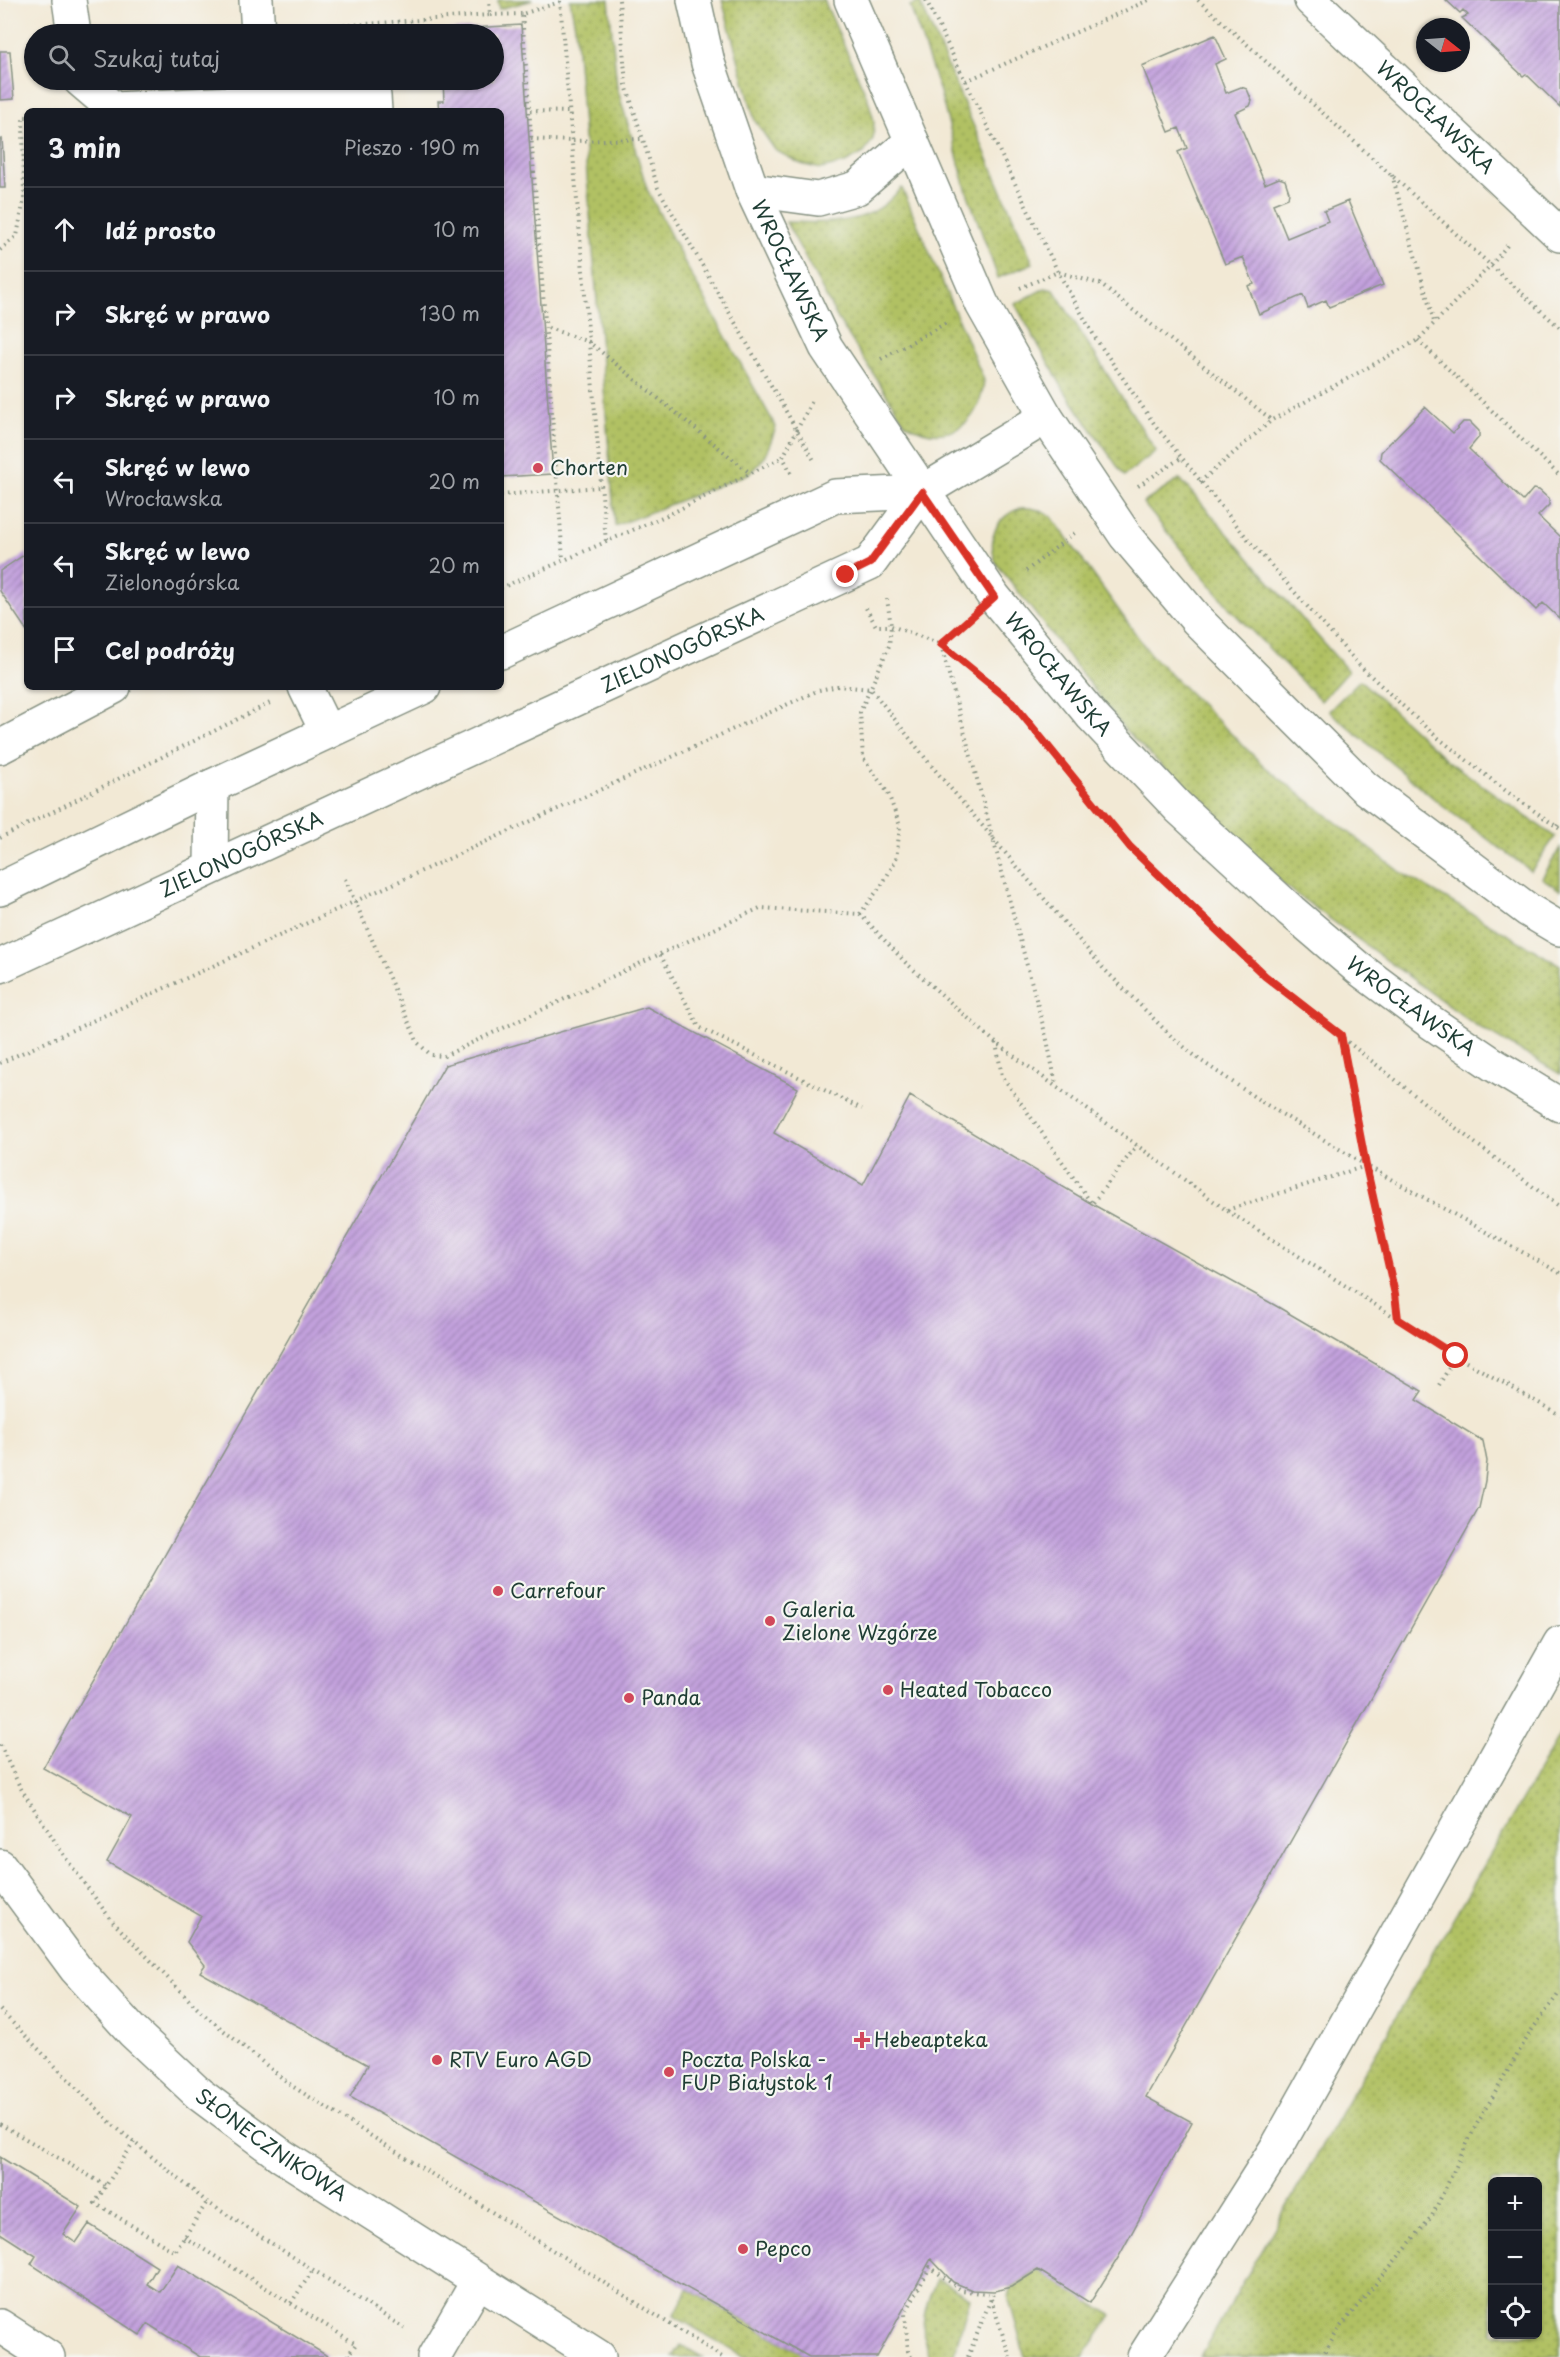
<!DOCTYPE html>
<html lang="pl">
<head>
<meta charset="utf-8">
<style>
	body { margin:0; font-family:"Playpen Sans",sans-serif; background:#20242c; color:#f1f3f6 }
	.controls { position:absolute; right:18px; bottom:18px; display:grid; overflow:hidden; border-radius:9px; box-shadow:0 2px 4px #0004 }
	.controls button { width:54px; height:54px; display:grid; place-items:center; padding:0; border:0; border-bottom:2px solid #363941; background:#171b24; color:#f1f3f6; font:30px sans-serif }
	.compass { position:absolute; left:1416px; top:18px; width:54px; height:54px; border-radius:50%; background:#171b24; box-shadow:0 2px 4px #0004; rotate:107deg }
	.stop { position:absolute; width:18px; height:18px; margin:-14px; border:4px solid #d93025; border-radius:50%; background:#fff }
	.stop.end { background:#d93025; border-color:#fff; box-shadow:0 2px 6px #0008 }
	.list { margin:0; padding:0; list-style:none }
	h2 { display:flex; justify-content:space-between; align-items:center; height:78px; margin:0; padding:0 24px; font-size:26px }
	h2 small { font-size:20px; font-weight:400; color:#9ea1a6 }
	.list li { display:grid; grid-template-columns:39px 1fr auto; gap:18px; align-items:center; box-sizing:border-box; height:84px; padding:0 24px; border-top:2px solid #363941 }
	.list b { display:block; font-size:22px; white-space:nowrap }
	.list p { margin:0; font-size:20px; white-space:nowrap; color:#9ea1a6 }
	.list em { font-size:20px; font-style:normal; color:#9ea1a6 }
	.icon { flex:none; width:33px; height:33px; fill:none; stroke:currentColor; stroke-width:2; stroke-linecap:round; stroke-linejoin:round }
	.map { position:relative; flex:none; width:1560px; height:2357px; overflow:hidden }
	.search { position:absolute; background:#171b24; box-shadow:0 2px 4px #0004; left:24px; top:24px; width:480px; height:66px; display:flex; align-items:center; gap:15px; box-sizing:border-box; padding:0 21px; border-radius:33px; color:#9ea1a6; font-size:22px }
	.panel { position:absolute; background:#171b24; box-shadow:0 2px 4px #0004; left:24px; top:108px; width:480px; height:582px; border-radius:9px }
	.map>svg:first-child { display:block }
	.grass { fill:url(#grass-dots); stroke:#687f4c; stroke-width:1.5; fill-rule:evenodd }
	.building { fill:url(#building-hatch) }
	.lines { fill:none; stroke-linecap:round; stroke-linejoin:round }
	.minor-casing { stroke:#889384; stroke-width:36 }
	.major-casing { stroke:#889384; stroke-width:36 }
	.path { stroke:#889384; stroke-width:4; stroke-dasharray:1.5 4.5; stroke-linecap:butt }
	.minor { stroke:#fff; stroke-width:33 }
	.major { stroke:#fff; stroke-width:33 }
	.route { stroke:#d93025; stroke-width:8 }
	.poi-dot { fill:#d1495b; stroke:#f6f6f2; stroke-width:2 }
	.labels { text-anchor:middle; stroke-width:4.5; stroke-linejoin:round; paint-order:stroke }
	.street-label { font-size:20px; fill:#1f3d34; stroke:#f6f6f2 }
	.poi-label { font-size:20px; fill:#1f3d34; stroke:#f6f6f2; text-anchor:start }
</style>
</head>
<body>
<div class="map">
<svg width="1560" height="2357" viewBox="0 0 1560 2357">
	<defs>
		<pattern id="grass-dots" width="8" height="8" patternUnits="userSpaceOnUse" patternTransform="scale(1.5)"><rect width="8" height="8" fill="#b1c164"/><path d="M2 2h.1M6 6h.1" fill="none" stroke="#8f9e53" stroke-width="1.8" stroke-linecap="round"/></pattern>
		<pattern id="building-hatch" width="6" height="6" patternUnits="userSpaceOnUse" patternTransform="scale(1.5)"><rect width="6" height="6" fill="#c3a1dd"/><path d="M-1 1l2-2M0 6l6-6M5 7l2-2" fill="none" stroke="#9e84b4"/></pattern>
	</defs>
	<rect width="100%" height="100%" fill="#f6f6f2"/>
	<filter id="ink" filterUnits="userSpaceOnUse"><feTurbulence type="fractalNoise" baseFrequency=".0167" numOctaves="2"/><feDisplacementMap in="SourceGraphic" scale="12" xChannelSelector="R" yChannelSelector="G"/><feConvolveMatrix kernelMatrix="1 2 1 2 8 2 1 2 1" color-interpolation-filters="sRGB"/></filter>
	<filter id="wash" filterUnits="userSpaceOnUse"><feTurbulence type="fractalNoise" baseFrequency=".008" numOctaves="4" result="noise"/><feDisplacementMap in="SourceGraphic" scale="24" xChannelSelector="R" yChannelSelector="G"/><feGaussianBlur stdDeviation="1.35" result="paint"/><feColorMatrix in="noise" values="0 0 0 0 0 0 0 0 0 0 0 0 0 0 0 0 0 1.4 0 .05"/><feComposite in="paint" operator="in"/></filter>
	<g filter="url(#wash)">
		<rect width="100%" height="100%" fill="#f2e9d5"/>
		<path class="grass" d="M 498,0 L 533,0 L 499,9 Z
			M 570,0 L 609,0 L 617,87 L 647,189 L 687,267 L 776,427 L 765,457 L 750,473 L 615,526 L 575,26 Z
			M 722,0 L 824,0 L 868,99 L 874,121 L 873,139 L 864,153 L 845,163 L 821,169 L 801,164 L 775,150 L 755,121 Z
			M 920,2 L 1033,263 L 998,278 L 966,189 L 940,92 L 910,6 Z
			M 902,188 L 984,380 C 980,427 946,447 905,423 L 838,319 L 786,222 C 815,223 855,225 881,207 C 889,202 895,194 902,188 Z
			M 1045,288 L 1054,290 L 1156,451 L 1124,476 L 1064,390 L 1015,304 Z
			M 1180,479 L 1348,671 L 1321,701 L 1232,611 L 1143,503 Z
			M 1021,508 C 1033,507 1041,510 1052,517 L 1150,654 L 1264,766 L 1400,872 L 1560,965 L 1560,1074 L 1474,1024 L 1285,886 L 1126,731 L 996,563 C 987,538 995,517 1021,508 Z
			M 1360,680 L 1447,760 L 1555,837 L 1531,871 L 1444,807 L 1329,711 Z
			M 1560,848 L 1560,890 L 1542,878 Z
			M 1560,1734 L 1560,2357 L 1200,2357 ZM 1492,2182 L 1538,2182 L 1538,2334 L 1492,2334 Z
			M 1038,2270 L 1112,2315 L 1083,2357 L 1025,2357 L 1008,2296 L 1011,2287 Z
			M 937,2279 L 970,2298 L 953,2357 L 929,2357 C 918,2326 924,2307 937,2279 Z
			M 688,2289 L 809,2357 L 744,2357 L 674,2316 Z
			M 681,2345 L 702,2357 L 673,2357 Z"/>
		<g id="blocks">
			<path class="building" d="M 1446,0 L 1560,0 L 1560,107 L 1526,74 L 1523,76 L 1462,18 L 1468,15 L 1463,10 L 1460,13 Z
				M 521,25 L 553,474 L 501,477 L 501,111 L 439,111 L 438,101 L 444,101 L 443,80 L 494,80 L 494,34 L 439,34 L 439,30 Z
				M 1215,35 L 1226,59 L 1215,64 L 1226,93 L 1241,87 L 1247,89 L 1252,101 L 1250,106 L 1235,113 L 1265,184 L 1279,178 L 1285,180 L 1289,192 L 1288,198 L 1273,204 L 1287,238 L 1328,221 L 1324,211 L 1348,201 L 1383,285 L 1329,307 L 1326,300 L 1308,308 L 1303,295 L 1259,314 L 1248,286 L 1254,284 L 1243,257 L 1225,264 L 1178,152 L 1187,148 L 1179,128 L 1169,132 L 1142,66 Z
				M 0,51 L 10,51 L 14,99 L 0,100 Z
				M 2,139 L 5,188 L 0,188 L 0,140 Z
				M 1425,407 L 1453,433 L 1463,422 L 1470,422 L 1479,431 L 1479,437 L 1469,449 L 1523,501 L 1533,489 L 1539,490 L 1549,499 L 1549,505 L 1538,516 L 1560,537 L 1560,619 L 1543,603 L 1536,610 L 1380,459 L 1381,452 Z
				M 27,553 L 27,631 L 0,591 L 0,571 Z
				M 647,1007 L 798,1088 L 774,1133 L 863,1185 L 910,1096 L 1092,1204 L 1278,1307 L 1422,1391 L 1416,1400 L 1483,1441 L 1487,1461 L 1485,1481 L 1479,1508 L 1146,2097 L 1192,2122 L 1118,2258 L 1090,2303 L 1038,2270 L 1011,2287 L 994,2291 L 972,2290 L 953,2282 L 931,2259 L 877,2357 L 809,2357 L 350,2097 L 368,2065 L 200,1972 L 205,1965 L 187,1942 L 201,1916 L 107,1862 L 132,1817 L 43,1768 L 445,1065 Z
				M 0,2157 L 81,2207 L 63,2234 L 76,2243 L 89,2224 L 157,2267 L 147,2284 L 160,2292 L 178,2265 L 329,2357 L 200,2357 L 148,2324 L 140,2335 L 31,2264 L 36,2256 L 0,2233 Z"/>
		</g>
	</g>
	<g filter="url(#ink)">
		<use href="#blocks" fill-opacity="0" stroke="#889384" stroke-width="1.5"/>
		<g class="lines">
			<g class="minor-casing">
				<g id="minor">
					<path d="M 69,0 L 74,34"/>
					<path d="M 256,0 L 258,34"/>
					<path id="s1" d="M 1311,0 L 1560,235"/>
					<path d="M 80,80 L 114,109 L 374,96 L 375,111"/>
					<path d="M 501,652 L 835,496 L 922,492"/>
					<path d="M 305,687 L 327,732"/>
					<path d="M 0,747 L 114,687"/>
					<path d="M 211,867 L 212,786"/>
					<path d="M 0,889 L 212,786 L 424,687"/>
					<path id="s2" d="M 0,966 L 870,563 L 922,492 L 1046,417"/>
					<path id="s3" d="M 0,1866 L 76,1969 L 133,2032 L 199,2094 L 282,2156 L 599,2357"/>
					<path d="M 0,2326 L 48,2357"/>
					<path d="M 434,2357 L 478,2281"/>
					<path d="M 1144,2357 L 1277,2147 L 1560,1643"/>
				</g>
			</g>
			<g class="major-casing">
				<g id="major">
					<path id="s4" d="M 694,0 L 708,63 L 752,190 L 826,347 L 994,597 L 1092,716 L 1178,807 L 1291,911 L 1358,968 L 1429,1021 L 1494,1065 L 1560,1105"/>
					<path d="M 851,0 L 982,304 L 1046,417 L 1125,535 L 1197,620 L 1364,787 L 1528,910 L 1560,929"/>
					<path d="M 752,190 L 818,199 L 857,188 L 912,141"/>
				</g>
			</g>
			<path class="path" d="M 619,0 L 626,85 L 658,188 L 815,462
				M 926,0 L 1058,272 L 1096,339 L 1155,425 L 1247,538 L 1359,665 L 1432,733 L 1506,791 L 1560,829
				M 1198,0 L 1560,328
				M 560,1 L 606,542
				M 560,2 L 522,14 L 563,560
				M 490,15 L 522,14
				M 296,29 L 490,15 L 489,0
				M 966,81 L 1149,0
				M 530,111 L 569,112
				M 531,139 L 571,141 L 643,139
				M 1392,175 L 1435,325
				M 0,250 L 17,236 L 24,199 L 23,117 L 27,117
				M 1020,288 L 1058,272 L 1100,284 L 1272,420
				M 548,328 L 589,342 L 750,473
				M 1418,340 L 1560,476
				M 881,359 L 948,322
				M 791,473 L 783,457 L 813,399
				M 1200,482 L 1272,420 L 1418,340 L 1492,264 L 1510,242
				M 1138,486 L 1181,458
				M 501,495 L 600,487
				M 1026,571 L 1077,531
				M 501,588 L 676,511 L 783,457
				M 866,608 L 876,626 L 891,626 L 941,644 L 1012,702 L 1130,847 L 1265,976 L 1471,1140 L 1560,1207
				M 941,644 L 965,623
				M 941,645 L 1047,1040 L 1056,1084
				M 1557,826 L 1560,821
				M 0,838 L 270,703
				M 345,879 L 418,1043 L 431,1055 L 444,1056 L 660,954 L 699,1027 L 862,1109
				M 860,914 L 883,883 L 896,860 L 900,826 L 888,793 L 863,758 L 860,712 L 889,646 L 891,626 L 887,599
				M 660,954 L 760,908 L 860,914 L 905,962 L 996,1043 L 1226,1210 L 1456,1356 L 1560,1415
				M 1341,1036 L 1367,1166 L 1395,1294 L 1398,1319
				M 996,1043 L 1002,1076 L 1092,1204 L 1137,1145
				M 0,1063 L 819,690 L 838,686 L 871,689 L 930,764 L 1103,968 L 1171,1036 L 1200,1060 L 1262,1102 L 1367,1166 L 1560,1273
				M 1227,1210 L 1366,1166
				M 1439,1385 L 1456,1356
				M 0,1745 L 20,1787 L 65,1857 L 112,1921 L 201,2012 L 292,2086 L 722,2357
				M 0,2010 L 113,2125 L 207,2202 L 404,2328
				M 0,2124 L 105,2185
				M 134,2142 L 95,2203 L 175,2252 L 207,2202
				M 184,2237 L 356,2344 L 348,2355 L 351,2357
				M 991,2299 L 1010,2357
				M 291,2303 L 313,2270
				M 911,2357 L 908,2351 L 905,2314 L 930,2267 L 961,2290 L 992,2295
				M 968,2357 L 994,2291
				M 1322,2357 L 1340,2327 L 1432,2216 L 1474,2129 L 1531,2031 L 1560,1992"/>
			<use href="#minor" class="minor"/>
			<use href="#major" class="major"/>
		</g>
	</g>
	<g class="lines" filter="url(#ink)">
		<path class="route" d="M 846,575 L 870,563 L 922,492 L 994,597 L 941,644 L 1012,702 L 1130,847 L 1265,976 L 1341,1035 L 1366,1166 L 1395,1294 L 1398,1319 L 1456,1356"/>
	</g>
	<g class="poi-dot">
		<circle cx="538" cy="468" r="6"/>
		<circle cx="498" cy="1591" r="6"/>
		<circle cx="770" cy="1621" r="6"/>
		<circle cx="888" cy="1690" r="6"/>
		<circle cx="629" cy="1698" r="6"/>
		<path d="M859 2031h6v6h6v6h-6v6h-6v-6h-6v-6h6z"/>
		<circle cx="437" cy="2060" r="6"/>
		<circle cx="669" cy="2072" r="6"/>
		<circle cx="743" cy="2249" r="6"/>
	</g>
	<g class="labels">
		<g class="street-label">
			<text dy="7" stroke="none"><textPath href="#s1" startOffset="171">WROCŁAWSKA</textPath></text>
			<text dy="7" stroke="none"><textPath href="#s4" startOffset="288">WROCŁAWSKA</textPath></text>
			<text dy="7" stroke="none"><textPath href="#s2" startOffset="752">ZIELONOGÓRSKA</textPath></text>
			<text dy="7" stroke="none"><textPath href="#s4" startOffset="774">WROCŁAWSKA</textPath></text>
			<text dy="7" stroke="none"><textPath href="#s2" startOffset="266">ZIELONOGÓRSKA</textPath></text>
			<text dy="7" stroke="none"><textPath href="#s4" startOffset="1260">WROCŁAWSKA</textPath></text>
			<text dy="7" stroke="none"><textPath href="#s3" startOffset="392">SŁONECZNIKOWA</textPath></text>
		</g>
		<g class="poi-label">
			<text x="550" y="475">Chorten</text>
			<text x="510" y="1598">Carrefour</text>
			<text x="782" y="1617">Galeria<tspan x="782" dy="23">Zielone Wzgórze</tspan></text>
			<text x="900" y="1697">Heated Tobacco</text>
			<text x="641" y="1705">Panda</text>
			<text x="874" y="2047">Hebeapteka</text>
			<text x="449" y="2067">RTV Euro AGD</text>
			<text x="681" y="2067">Poczta Polska -<tspan x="681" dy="23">FUP Białystok 1</tspan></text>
			<text x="755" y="2256">Pepco</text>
		</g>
	</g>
</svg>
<div class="controls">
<button>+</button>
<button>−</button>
<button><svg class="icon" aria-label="locate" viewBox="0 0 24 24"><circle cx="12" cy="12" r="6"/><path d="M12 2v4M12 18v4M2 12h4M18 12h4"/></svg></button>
</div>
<svg class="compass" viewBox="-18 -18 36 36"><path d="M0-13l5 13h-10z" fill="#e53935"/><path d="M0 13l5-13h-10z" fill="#9ea1a6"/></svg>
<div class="stop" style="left:1456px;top:1356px"></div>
<div class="stop end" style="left:846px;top:575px"></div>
<div class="search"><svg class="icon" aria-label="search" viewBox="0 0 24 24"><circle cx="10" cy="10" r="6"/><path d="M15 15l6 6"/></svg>Szukaj tutaj</div>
<section class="panel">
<h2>3 min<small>Pieszo · 190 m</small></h2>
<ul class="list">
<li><svg class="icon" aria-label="ahead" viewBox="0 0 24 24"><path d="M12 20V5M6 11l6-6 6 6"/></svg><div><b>Idź prosto</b></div><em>10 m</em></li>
<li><svg class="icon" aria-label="right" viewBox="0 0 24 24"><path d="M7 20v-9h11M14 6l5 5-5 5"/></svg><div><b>Skręć w prawo</b></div><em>130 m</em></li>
<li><svg class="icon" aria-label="right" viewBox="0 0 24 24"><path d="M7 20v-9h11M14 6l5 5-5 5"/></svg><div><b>Skręć w prawo</b></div><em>10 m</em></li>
<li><svg class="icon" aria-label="left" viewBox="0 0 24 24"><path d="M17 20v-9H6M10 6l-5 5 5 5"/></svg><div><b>Skręć w lewo</b><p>Wrocławska</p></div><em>20 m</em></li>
<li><svg class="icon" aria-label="left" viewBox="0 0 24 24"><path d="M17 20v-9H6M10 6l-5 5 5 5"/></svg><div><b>Skręć w lewo</b><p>Zielonogórska</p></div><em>20 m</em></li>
<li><svg class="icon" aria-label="arrive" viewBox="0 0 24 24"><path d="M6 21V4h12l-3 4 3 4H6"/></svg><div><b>Cel podróży</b></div></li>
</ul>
</section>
</div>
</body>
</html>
